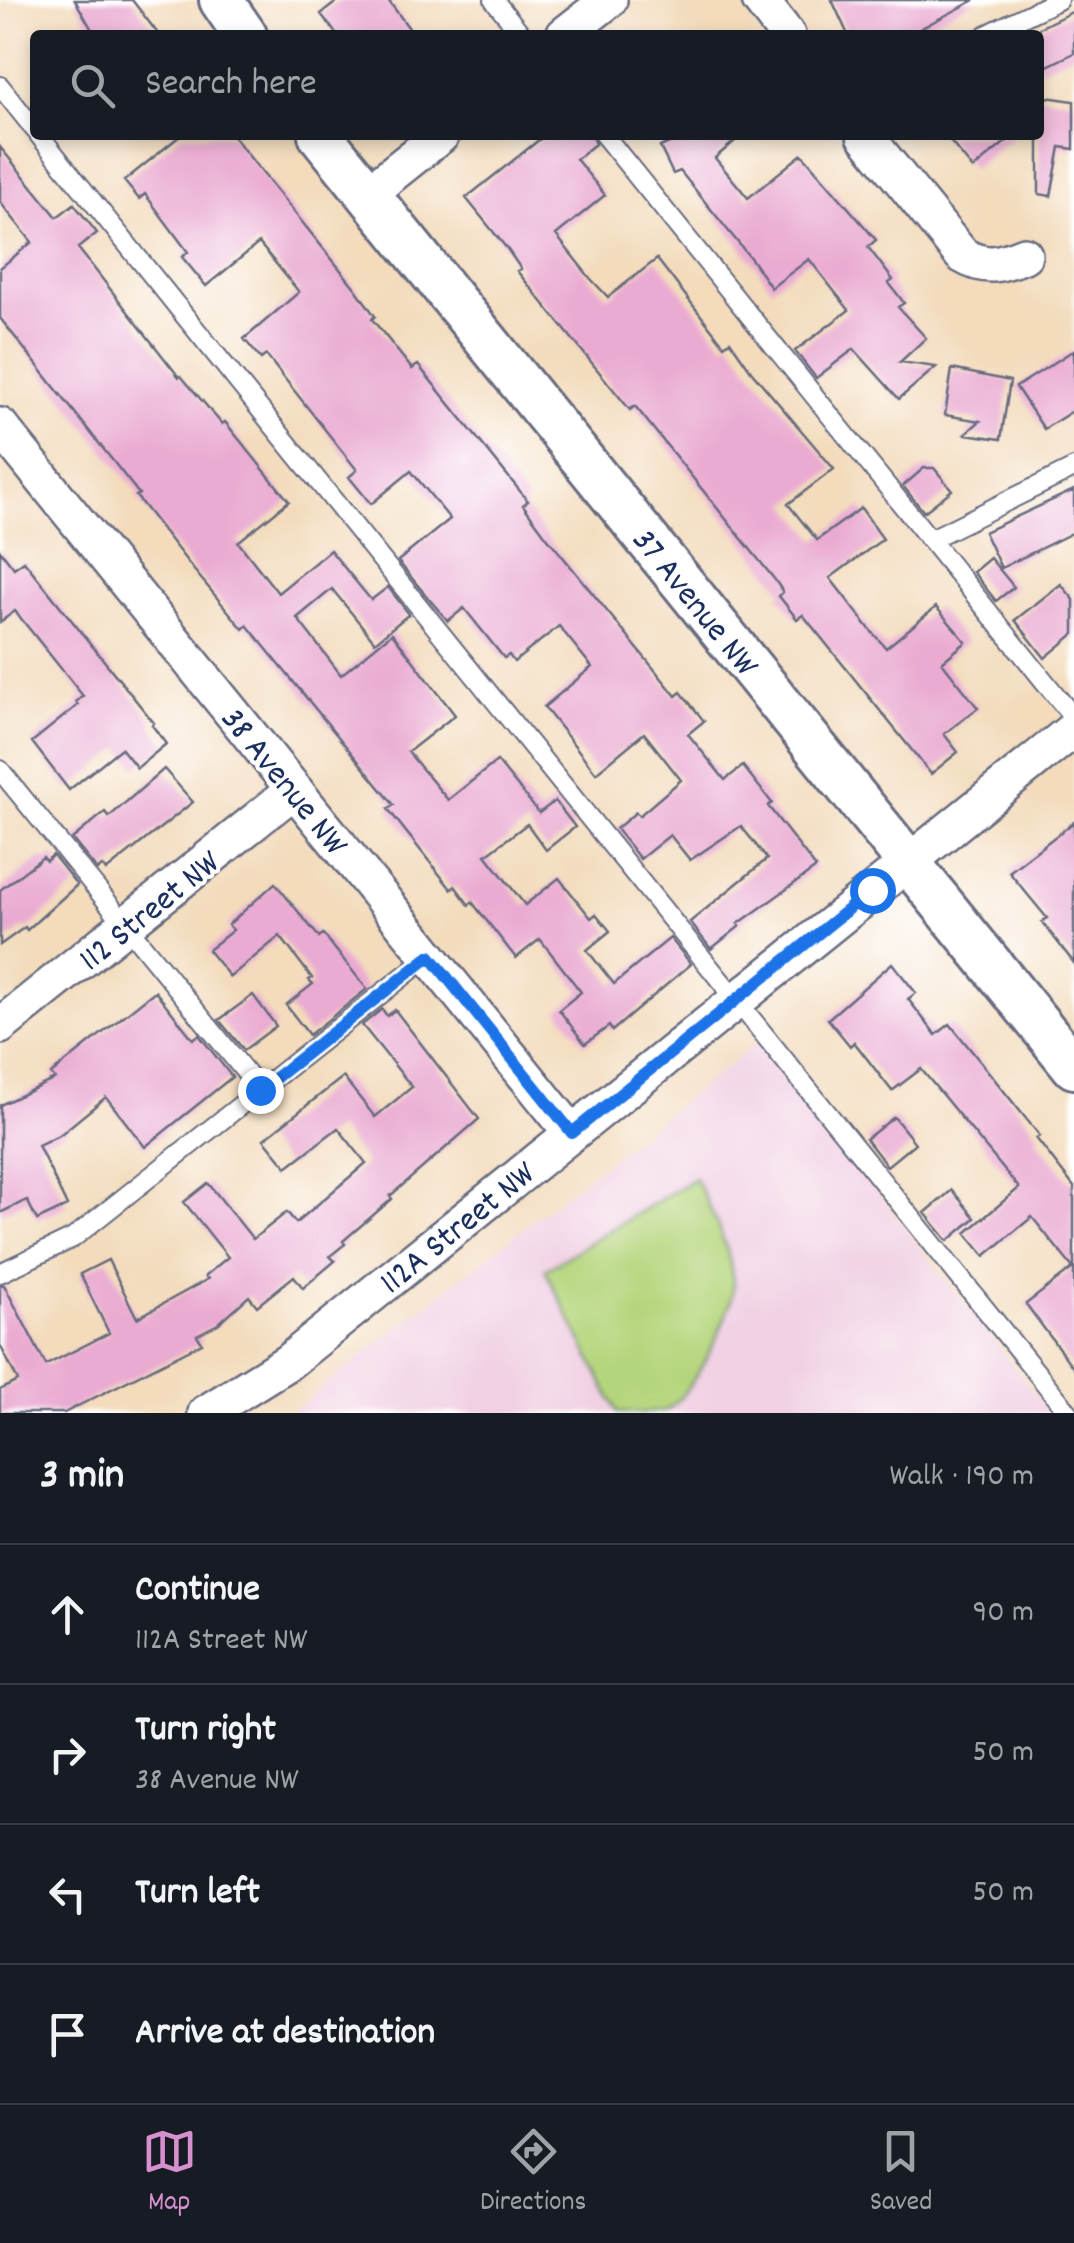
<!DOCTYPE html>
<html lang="en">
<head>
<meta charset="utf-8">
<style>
	body { margin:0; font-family:Dekko,sans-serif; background:#242831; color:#f1f3f6 }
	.stop { position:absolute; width:30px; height:30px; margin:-22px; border:8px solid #1a73e8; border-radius:50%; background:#fff }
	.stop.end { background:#1a73e8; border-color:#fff; box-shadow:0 2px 10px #0008 }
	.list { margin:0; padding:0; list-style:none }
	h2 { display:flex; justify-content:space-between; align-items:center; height:130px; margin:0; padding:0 40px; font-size:42px }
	h2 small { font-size:32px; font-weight:400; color:#9ea1a6 }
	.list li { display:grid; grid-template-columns:65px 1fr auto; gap:30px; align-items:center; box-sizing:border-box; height:140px; padding:0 40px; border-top:2px solid #363941 }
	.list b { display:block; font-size:38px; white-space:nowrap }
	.list p { margin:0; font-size:32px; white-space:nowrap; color:#9ea1a6 }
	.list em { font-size:32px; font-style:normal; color:#9ea1a6 }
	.icon { flex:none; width:55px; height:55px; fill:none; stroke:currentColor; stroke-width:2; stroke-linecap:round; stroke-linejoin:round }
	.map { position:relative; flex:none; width:1074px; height:1413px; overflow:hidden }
	.search { position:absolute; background:#171b24; box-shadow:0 5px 15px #0003; left:30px; right:30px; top:30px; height:110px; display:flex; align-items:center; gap:25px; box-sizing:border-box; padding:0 35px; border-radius:10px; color:#9ea1a6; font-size:38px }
	.sheet { height:690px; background:#171b24 }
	nav { display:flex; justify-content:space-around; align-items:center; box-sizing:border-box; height:140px; border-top:2px solid #363941; background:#171b24; font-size:28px; color:#9ea1a6 }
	nav a { display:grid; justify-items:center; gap:5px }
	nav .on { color:#d690ce }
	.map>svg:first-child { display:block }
	.built { fill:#f1d0e3 }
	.green { fill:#b5d57c; stroke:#68826d; stroke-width:2.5 }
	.building { fill:#eaabd2 }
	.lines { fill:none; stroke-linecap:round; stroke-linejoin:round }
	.service-casing { stroke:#676b7f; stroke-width:22 }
	.minor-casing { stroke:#676b7f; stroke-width:40 }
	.tertiary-casing { stroke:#676b7f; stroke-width:48 }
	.service { stroke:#fff; stroke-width:18 }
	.minor { stroke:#fff; stroke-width:35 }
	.tertiary { stroke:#fff; stroke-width:42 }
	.route { stroke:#1a73e8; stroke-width:12 }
	.labels { text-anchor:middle; stroke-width:8; stroke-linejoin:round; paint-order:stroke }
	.street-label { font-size:35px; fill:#1b2f5e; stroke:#fff }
</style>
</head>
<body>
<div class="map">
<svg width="1074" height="1413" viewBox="0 0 1074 1413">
	<rect width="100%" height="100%" fill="#fff"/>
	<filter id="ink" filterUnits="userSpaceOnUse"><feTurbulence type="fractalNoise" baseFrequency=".01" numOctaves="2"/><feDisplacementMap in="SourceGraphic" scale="20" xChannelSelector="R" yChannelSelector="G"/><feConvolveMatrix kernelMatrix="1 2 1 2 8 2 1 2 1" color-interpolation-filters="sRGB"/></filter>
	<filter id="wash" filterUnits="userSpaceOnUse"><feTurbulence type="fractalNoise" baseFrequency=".0048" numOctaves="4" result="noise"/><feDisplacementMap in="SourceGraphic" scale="40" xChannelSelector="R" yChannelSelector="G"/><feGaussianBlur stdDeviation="2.25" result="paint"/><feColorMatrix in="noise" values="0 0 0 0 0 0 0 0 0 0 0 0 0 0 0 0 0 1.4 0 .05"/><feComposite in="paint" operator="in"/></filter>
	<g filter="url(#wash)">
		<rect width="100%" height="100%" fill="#f3dbbc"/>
		<path class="built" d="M 759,1041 L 1050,1413 L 290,1413 Z"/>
		<path class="green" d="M 695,1178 C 711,1211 732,1248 733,1286 C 733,1313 689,1401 664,1411 C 651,1413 632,1413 618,1413 L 545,1270 Z"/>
		<g id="blocks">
			<path class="building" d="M 75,0 L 132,0 L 159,35 L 95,35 Z
				M 339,0 L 388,0 L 414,35 L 337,35 L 321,14 Z
				M 832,0 L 975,0 L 908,35 L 848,35 Z
				M 1074,11 L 1074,53 L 1039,70 L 1039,28 Z
				M 1039,96 L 1074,101 L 1074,149 L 1060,147 L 1051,196 L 1039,194 Z
				M 181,135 L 232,135 L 356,289 L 375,316 L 372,319 L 412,369 L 418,365 L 528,501 L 523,505 L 546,536 L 676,696 L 681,692 L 704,721 L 688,734 L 725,780 L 743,766 L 772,803 L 768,806 L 816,868 L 738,924 L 740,926 L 711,949 L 690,922 L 767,859 L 741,826 L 690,860 L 670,835 L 640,859 L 616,829 L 636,812 L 639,816 L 681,780 L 644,733 L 596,773 L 575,746 L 544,707 L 592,667 L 559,626 L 514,662 L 509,655 L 504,658 L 464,608 L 448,621 L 429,599 L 398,561 L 450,519 L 411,471 L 371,504 L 349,477 L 357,470 L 266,355 L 261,359 L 244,339 L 299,292 L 259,243 L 206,286 L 182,257 L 188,252 L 145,194 L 139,199 L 124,181 Z
				M 545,135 L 592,135 L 595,144 L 576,159 L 605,195 L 556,235 L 590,278 L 608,297 L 657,259 L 724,345 L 730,341 L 751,371 L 834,469 L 788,504 L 817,540 L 861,508 L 883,539 L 830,578 L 872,632 L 886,648 L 936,607 L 966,642 L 942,662 L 978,708 L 944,734 L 958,752 L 931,774 L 803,615 L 797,619 L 779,596 L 783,592 L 775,580 L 635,406 L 630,410 L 548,309 L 517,271 L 521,269 L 508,250 L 466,198 Z
				M 686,135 L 742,135 L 715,158 L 748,198 L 802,154 L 876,240 L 868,247 L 893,280 L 889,283 L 904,303 L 898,307 L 926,338 L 900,362 L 936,367 L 899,399 L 854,349 L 816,378 L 795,351 L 849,310 L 809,259 L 771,288 L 752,260 L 680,171 L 673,174 L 660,147 Z
				M 945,135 L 1014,135 L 973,169 Z
				M 0,147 L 57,217 L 74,204 L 97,233 L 78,248 L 179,377 L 181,376 L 222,424 L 225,422 L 289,501 L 238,542 L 278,593 L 330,550 L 371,600 L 388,587 L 409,614 L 375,642 L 332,589 L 297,618 L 341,675 L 392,633 L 455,715 L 408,752 L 448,800 L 497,761 L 539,813 L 555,801 L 575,827 L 546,850 L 527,824 L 486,855 L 525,905 L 559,878 L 591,918 L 596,914 L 610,931 L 587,950 L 614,984 L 670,938 L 691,964 L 612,1031 L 609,1026 L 585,1044 L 559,1010 L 581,992 L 540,939 L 516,958 L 472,902 L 469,905 L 455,886 L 451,889 L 388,809 L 394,805 L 247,625 L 243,629 L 193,569 L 136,496 L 139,494 L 0,318 L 0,268 L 32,242 L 0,202 Z
				M 1074,350 L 1074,410 L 1044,429 L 1016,387 Z
				M 952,369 L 1010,381 L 1001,439 L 965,434 L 980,421 L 945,415 Z
				M 924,468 L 934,468 L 952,490 L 924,512 L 903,486 Z
				M 1074,490 L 1074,532 L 1001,568 L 984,532 Z
				M 0,550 L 14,568 L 24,561 L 154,723 L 152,725 L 166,744 L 137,768 L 121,748 L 69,790 L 32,742 L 78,705 L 76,702 L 83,696 L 15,611 L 0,622 Z
				M 990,558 L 1014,587 L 996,601 L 973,572 Z
				M 1061,584 L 1074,600 L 1074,634 L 1045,658 L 1015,620 Z
				M 164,769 L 193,802 L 106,871 L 102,866 L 97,870 L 72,839 L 105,812 L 109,817 Z
				M 1074,822 L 1074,963 L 1042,922 L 1047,918 L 1009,872 Z
				M 53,855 L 77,885 L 27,930 L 25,927 L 0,945 L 0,890 L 43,857 L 46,861 Z
				M 275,883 L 319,937 L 323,934 L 367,989 L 309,1035 L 286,1005 L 313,984 L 309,980 L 312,978 L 280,936 L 230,977 L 208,950 L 233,930 L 228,925 Z
				M 892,963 L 916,993 L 908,999 L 936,1035 L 950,1024 L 1040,1136 L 1036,1138 L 1074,1187 L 1074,1369 L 1026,1304 L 1073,1268 L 1032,1217 L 985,1256 L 966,1233 L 1019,1188 L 921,1069 L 892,1091 L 854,1042 L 850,1046 L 828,1019 Z
				M 155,991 L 193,1039 L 199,1035 L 232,1077 L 145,1147 L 106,1097 L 61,1134 L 38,1145 L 67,1206 L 37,1220 L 27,1200 L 0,1213 L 0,1105 L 55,1079 L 51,1074 Z
				M 253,995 L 276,1026 L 244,1050 L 219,1020 Z
				M 382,1009 L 387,1016 L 395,1010 L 479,1119 L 390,1196 L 392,1199 L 343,1241 L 345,1244 L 330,1256 L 335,1261 L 303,1288 L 294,1276 L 257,1306 L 249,1296 L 218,1324 L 197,1335 L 202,1343 L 64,1413 L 0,1413 L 0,1390 L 18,1381 L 0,1345 L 0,1285 L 4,1285 L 46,1365 L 109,1333 L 80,1274 L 108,1260 L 137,1318 L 208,1279 L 205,1276 L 228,1257 L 184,1202 L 208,1183 L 253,1239 L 287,1212 L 296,1223 L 366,1163 L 338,1128 L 287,1167 L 264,1139 L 343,1077 L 375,1117 L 412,1087 L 362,1025 Z
				M 894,1117 L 915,1143 L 887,1166 L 866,1139 Z
				M 952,1190 L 975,1218 L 948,1241 L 925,1213 Z"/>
		</g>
	</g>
	<g filter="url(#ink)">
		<use href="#blocks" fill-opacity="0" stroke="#676b7f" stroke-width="2.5"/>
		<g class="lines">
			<g class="service-casing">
				<path id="service" d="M 494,0 L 522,35
					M 986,35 L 1058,0
					M 0,86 L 35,130
					M 39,135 L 1069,1413
					M 604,135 L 1074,718
					M 931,539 L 1074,468
					M 0,770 L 260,1090
					M 0,1273 L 73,1238 L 429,956"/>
			</g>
			<g class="minor-casing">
				<path id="minor" d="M 760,0 L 787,35
					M 564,35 L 609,0
					M 865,135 L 962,255 C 985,269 1000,265 1024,255
					M 367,194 L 441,135
					M 0,426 L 572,1133
					M 0,1026 L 294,790
					M 206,1413 L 288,1362 L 1074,729"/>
			</g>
			<g class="tertiary-casing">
				<path id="tertiary" d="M 221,0 L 245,35
					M 320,135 L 1074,1067"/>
			</g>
			<use href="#service" class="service"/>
			<use href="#minor" class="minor"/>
			<use href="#tertiary" class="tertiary"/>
		</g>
	</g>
	<g class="lines" filter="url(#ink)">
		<path class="route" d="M 260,1090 L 430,956 L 572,1133 L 872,890"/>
	</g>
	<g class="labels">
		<g class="street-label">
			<text transform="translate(697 601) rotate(51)" y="12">37 Avenue NW</text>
			<text transform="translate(286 780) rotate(51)" y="12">38 Avenue NW</text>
			<text transform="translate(148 909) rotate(-39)" y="12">112 Street NW</text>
			<text transform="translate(456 1226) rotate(-39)" y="12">112A Street NW</text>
		</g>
	</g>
</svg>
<div class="stop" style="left:872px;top:890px"></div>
<div class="stop end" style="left:260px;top:1090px"></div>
<div class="search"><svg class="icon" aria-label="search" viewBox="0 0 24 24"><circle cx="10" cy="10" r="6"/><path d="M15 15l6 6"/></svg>Search here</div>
</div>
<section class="sheet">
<h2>3 min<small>Walk · 190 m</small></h2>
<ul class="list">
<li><svg class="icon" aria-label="ahead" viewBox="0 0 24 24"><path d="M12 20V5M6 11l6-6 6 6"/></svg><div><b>Continue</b><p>112A Street NW</p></div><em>90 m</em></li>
<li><svg class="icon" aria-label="right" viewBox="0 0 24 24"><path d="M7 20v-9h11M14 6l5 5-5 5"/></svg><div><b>Turn right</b><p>38 Avenue NW</p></div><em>50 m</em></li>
<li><svg class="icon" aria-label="left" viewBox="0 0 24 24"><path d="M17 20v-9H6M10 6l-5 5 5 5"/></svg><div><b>Turn left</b></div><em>50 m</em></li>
<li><svg class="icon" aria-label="arrive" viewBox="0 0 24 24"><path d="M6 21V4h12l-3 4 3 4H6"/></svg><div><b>Arrive at destination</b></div></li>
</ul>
</section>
<nav>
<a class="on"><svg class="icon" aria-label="map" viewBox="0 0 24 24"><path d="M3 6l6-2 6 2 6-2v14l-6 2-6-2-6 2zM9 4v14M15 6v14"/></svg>Map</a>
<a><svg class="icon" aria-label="directions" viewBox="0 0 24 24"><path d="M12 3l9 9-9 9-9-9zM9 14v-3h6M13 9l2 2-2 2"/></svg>Directions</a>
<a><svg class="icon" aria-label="saved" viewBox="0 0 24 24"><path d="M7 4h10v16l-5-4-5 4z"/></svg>Saved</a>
</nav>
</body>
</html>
